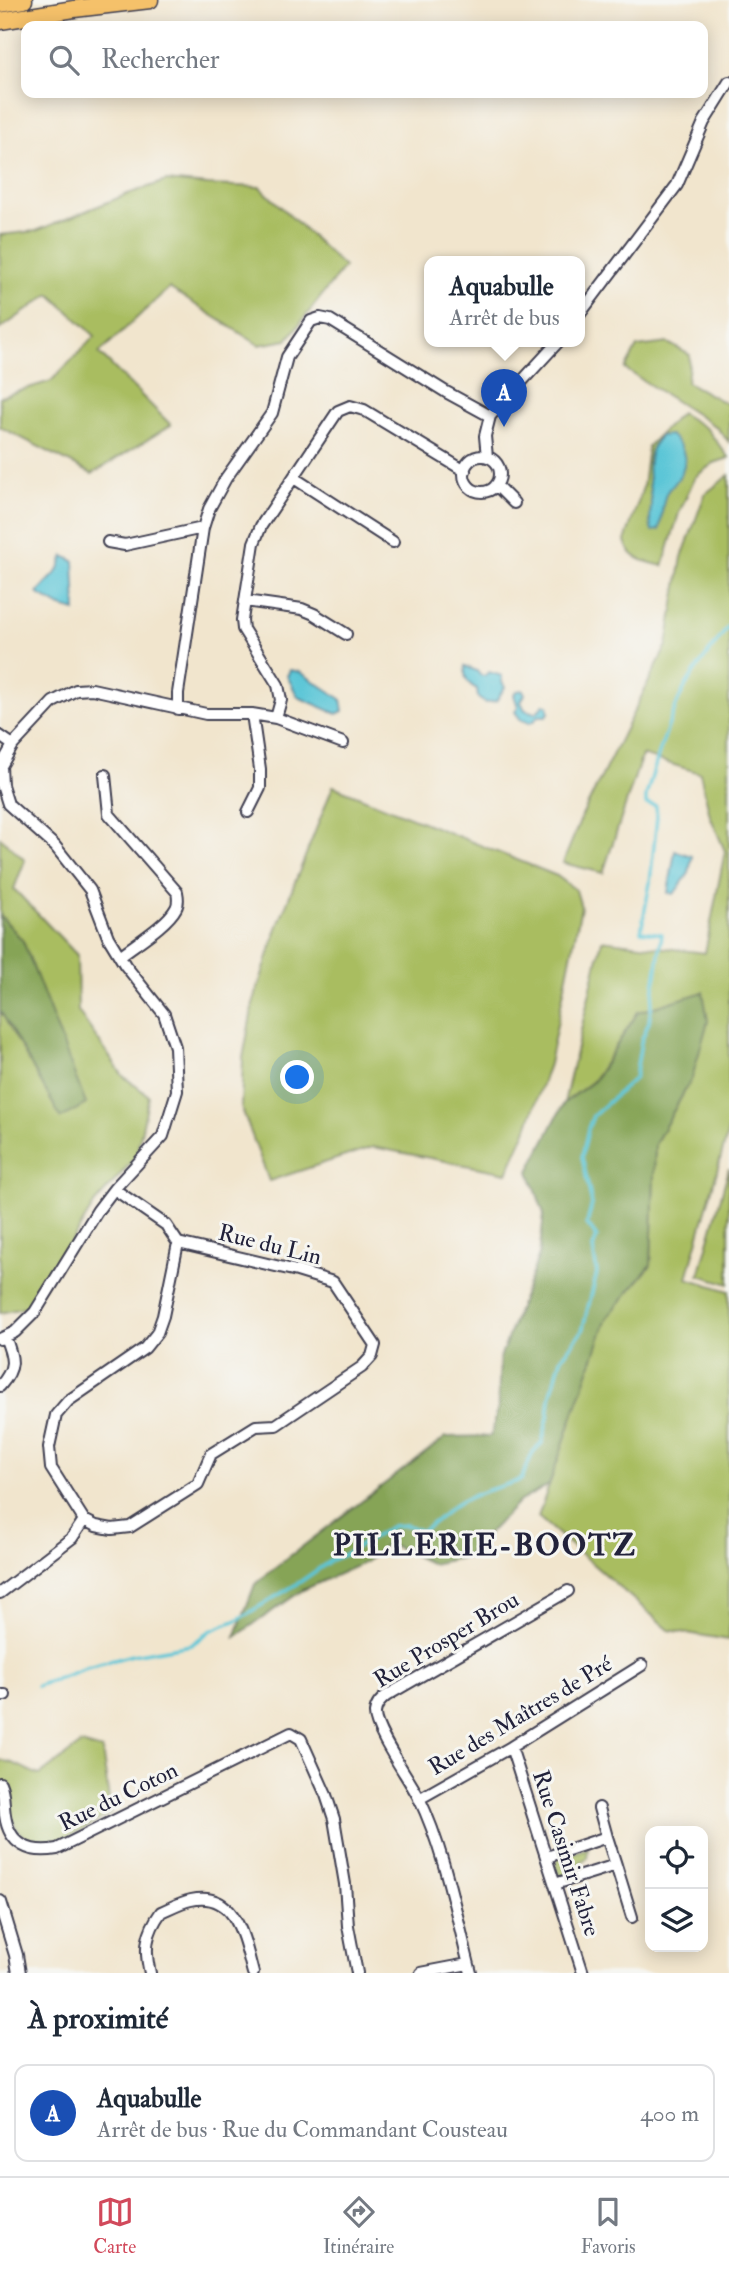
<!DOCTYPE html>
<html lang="fr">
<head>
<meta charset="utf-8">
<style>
	body { margin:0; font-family:"IM FELL Double Pica",serif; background:#f2f2f3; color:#1f2937 }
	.controls { position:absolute; right:21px; bottom:21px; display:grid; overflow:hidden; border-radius:14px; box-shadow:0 4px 18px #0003 }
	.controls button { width:63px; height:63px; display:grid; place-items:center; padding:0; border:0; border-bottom:2px solid #e0e1e3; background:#fff; color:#1f2937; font:35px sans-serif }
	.you { position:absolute; left:298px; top:1078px; width:24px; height:24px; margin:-18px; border:5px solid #fff; border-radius:50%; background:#1a73e8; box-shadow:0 0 0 10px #1a73e833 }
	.badge { display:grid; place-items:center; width:46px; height:46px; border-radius:50%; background:#d1495b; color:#fff; font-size:23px; font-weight:700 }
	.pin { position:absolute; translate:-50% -58px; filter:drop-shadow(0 2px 4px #0008) }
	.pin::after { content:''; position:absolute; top:37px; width:24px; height:21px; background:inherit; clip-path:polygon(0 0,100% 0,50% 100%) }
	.popup { position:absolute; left:424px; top:256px; width:161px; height:91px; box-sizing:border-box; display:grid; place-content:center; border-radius:14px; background:#fff; filter:drop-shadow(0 2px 5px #0005); font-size:23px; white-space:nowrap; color:#747a83 }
	.popup b { font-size:26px; color:#1f2937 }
	.popup::after { content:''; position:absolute; left:50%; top:100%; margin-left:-14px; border:14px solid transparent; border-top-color:#fff }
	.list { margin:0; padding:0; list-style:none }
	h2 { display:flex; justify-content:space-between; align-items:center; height:91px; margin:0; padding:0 28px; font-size:30px }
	h2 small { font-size:23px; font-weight:400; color:#747a83 }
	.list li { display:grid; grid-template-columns:46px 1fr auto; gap:21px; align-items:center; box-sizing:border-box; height:98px; margin:0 14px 14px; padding:0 14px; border:2px solid #e0e1e3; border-radius:14px }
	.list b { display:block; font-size:26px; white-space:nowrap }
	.list p { margin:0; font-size:23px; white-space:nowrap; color:#747a83 }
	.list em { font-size:23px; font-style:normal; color:#747a83 }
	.icon { flex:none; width:38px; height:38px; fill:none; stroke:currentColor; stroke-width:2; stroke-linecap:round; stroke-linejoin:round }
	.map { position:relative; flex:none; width:729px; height:1973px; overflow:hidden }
	.search { position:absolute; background:#fff; box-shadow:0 4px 18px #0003; left:21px; right:21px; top:21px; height:77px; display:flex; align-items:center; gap:18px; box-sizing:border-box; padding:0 24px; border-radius:14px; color:#747a83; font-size:26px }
	.sheet { height:203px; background:#fff }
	nav { display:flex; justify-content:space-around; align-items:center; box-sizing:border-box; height:98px; border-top:2px solid #e0e1e3; background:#fff; font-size:19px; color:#747a83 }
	nav a { display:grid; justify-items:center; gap:4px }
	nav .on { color:#d1495b }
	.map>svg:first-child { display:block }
	.green { fill:#a9bd61; stroke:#66704e; stroke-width:2 }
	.forest { fill:#86a457; stroke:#546349; stroke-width:2 }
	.water { fill:#5cc6d7; stroke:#3f7489; stroke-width:2 }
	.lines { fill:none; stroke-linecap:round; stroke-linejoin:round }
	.stream { stroke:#5cc6d7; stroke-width:3.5 }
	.minor-casing { stroke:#413f51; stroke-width:14 }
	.tertiary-casing { stroke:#413f51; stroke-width:16 }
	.primary-casing { stroke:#413f51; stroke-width:19 }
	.minor { stroke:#fff; stroke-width:10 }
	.tertiary { stroke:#fff; stroke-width:12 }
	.primary { stroke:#f5c16b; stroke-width:16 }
	.labels { text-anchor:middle; stroke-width:6; stroke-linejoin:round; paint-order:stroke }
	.street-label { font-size:23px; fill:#22223b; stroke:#f6f6f2 }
	.district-label { font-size:30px; font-weight:bold; letter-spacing:2px; fill:#22223b; stroke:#f6f6f2 }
</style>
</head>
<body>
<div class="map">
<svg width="729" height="1973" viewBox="0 0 729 1973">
	<rect width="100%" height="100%" fill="#f6f6f2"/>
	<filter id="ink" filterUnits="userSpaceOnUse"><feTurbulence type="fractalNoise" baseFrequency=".0143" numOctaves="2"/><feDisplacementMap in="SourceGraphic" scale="14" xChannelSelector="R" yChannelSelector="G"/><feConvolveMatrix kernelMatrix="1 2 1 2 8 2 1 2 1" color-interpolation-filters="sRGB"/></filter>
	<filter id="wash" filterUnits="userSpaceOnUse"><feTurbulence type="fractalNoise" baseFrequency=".00686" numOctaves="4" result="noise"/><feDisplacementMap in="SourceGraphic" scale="28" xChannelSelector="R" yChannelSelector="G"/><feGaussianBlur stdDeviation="1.57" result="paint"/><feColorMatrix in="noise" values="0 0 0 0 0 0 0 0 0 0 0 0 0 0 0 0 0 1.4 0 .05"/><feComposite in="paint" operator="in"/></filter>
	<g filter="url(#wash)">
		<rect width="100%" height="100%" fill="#f1e5cd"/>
		<path class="green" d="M 166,181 L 208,185 L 260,187 L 344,267 L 287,340 L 259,345 L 169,288 L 99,353 L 171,425 L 92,474 L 0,427 L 0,397 L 51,381 L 95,336 L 50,294 L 0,329 L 0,235 L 36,231 L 128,194 Z
			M 668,343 L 690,355 L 687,382 L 729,405 L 729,442 L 716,427 L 625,369 L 637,347 Z
			M 681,413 L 707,429 L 729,458 L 714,463 L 695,477 L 679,513 L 663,566 C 646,562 630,560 625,541 L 643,487 L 648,446 Z
			M 729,475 L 729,1128 L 687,1278 L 729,1291 L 729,1640 L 669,1630 L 538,1517 L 607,1317 L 651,1265 L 655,1144 L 692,1078 L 638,1012 L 593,1081 L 564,1103 L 602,940 L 705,953 L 725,851 L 710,816 L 700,773 L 642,755 L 603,873 L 563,863 L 582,816 L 667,645 L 682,557 L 705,494 Z
			M 333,786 L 557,876 L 576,890 L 581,907 L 549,1064 L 526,1131 L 507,1173 L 373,1147 L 269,1181 L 241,1106 L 243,1058 L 253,1004 L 277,928 Z
			M 0,837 L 25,860 L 14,889 L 77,955 L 78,1011 L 123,1076 L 149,1096 L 136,1157 L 95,1203 L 32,1306 L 0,1313 L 0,1010 L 61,1117 L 23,941 L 0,915 Z
			M 729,1168 L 729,1284 L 699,1275 Z
			M 81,1744 L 102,1750 L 111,1813 C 86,1827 44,1861 19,1832 C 13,1824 10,1817 9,1807 C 8,1795 12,1787 0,1779 L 0,1761 C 13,1760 27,1771 40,1775 Z
			M 588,1848 L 587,1858 L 575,1866 L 572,1874 L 563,1877 L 557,1873 L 555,1865 L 558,1858 Z"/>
		<path class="forest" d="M 0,915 L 23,941 L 86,1104 L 61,1118 L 0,1010 Z
			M 703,992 L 708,1021 L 692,1078 L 655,1144 L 651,1265 L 607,1318 L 549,1485 L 520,1501 L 465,1557 L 432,1564 L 388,1543 L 366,1562 L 303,1590 L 235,1637 L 255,1584 L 286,1559 L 446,1437 L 491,1436 L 498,1407 L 500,1358 L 539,1255 L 544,1214 L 529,1171 L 564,1103 L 594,1081 L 638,1012 Z"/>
		<path class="water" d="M 670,435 C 688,450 689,465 675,483 C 670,490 671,485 667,492 C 661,503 663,518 659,530 L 652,531 C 648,522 651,514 651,504 C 650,480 642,455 660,436 Z
			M 64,556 L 74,561 L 76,611 L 61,607 L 37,593 L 58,571 Z
			M 465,666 L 477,671 L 480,675 L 484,676 L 489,672 L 502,676 L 502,682 L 505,687 L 496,701 L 485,703 L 478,698 L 477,689 C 467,684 464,677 465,666 Z
			M 290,670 L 300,672 L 341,699 L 343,711 L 337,714 L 298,697 L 287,676 Z
			M 523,690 L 525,694 L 521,702 L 525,710 L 536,713 L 544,704 L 548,705 L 549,713 L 546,716 L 538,716 L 534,721 L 530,723 L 521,720 L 515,712 L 518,707 L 514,695 L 517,691 Z
			M 675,851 L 692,856 L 689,873 L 674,894 L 668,893 Z"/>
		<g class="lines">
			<path class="stream" d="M 37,1686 L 92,1666 L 132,1655 L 191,1645 L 210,1631 L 237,1620 L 300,1582 L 333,1559 L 346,1554 L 392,1526 L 407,1525 L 421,1531 C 436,1523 445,1511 457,1504 C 476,1492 500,1487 521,1480 L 533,1452 L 542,1443 L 548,1417 L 550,1398 L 561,1359 L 582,1331 L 597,1273 L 593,1248 L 597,1237 L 587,1224 L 592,1204 L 582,1157 L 588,1129 L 593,1116 L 635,1078 L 641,1042 L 649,1022 L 662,934 L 641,931 L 650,883 L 657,817 L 656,806 L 646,804 L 646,796 C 656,763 669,717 685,687 C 697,665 715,647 729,625"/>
		</g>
	</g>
	<g filter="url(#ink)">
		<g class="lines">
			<g class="minor-casing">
				<path id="minor" d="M 579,315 L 677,185 L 704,122 L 729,82
					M464 474a18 18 0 1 1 36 0a18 18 0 1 1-36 0Z
					M 487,457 L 485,436 L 490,416 L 559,341
					M 294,478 L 393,542
					M 496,485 L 514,503
					M 108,542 L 125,545 L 203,528
					M 245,601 L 302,609 L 314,614 L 346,634
					M 178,709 L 178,693 L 203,528 L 209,509 L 226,478 L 272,413 L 287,357 L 311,321 L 320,318 L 330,320 L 446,392 L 490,416
					M 276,718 L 281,700 L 278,685 L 243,629 L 242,620 L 254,543 L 261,526 L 338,411 L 350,406 L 364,410 L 465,471
					M 0,736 L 13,745
					M 105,775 L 109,814 L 177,892 C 178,897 179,903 176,908 C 167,925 135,944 120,956
					M 248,812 L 260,788 L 260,769 L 252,714
					M 114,1189 L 166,1225 L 178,1243 L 297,1271 L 333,1282 L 375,1345 L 372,1356 L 362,1367 L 276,1425 L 256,1426 L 211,1454 L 198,1484 L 130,1527 L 112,1529 L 96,1526 L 84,1520 L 51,1468 L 49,1447 L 56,1415 L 68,1401 L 145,1348 L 157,1333 L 163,1316 L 178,1243
					M 0,1339 L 15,1332 L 35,1312 L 98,1210 L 114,1189 L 163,1136 L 177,1091 L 175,1047 L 164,1014 L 125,965 L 108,937 L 90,890 L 55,846 L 8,804 L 2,785 L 1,766 L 13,745 L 53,702 L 76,690 L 92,689 L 206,714 L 252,714 L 276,718 L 343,743
					M 0,1386 C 16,1368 14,1359 5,1337
					M 0,1593 L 72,1538 L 84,1520
					M 0,1695 L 5,1695
					M 511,1747 L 583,1973
					M 0,1783 C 5,1794 3,1804 5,1815 C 9,1845 30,1854 57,1849 L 291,1733 L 301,1739 L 326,1795 L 334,1819 L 345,1884 L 348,1926 L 357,1973
					M 419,1799 L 511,1747 L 642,1665
					M 599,1808 L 607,1837
					M 547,1857 L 607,1837 L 616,1865 L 555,1884
					M 616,1865 L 632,1917
					M 150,1973 C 144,1949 146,1933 161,1912 C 170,1908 181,1902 191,1900 C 237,1890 244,1940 253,1973
					M 421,1973 L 468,1964
					M 471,1973 C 457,1918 444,1849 419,1798 C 410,1780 374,1730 375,1713 C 376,1705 380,1701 386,1696 L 568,1591"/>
			</g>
			<g class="tertiary-casing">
				<path id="tertiary" d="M 0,1902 L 16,1955 L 19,1973"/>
			</g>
			<g class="primary-casing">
				<path id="primary" d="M 0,4 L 24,0
					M 0,21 L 74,9 L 150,0"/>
			</g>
			<use href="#minor" class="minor"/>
			<use href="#tertiary" class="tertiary"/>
			<use href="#primary" class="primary"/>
		</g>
	</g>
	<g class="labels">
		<g class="street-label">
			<text transform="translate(270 1244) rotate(14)" y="8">Rue du Lin</text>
			<text transform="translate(446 1639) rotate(-31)" y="8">Rue Prosper Brou</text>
			<text transform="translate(520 1715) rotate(-31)" y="8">Rue des Maîtres de Pré</text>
			<text transform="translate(118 1796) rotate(-26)" y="8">Rue du Coton</text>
			<text transform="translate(567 1853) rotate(72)" y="8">Rue Casimir Fabre</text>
		</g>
		<g class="district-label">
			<text x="485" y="1555">PILLERIE-BOOTZ</text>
		</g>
	</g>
</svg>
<div class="controls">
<button><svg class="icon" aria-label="locate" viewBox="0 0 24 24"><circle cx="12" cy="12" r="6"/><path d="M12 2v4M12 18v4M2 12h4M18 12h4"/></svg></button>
<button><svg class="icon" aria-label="layers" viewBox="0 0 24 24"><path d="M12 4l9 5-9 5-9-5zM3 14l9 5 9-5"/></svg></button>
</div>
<div class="you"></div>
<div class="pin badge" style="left:504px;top:427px;background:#1a4fb4">A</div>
<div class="popup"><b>Aquabulle</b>Arrêt de bus</div>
<div class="search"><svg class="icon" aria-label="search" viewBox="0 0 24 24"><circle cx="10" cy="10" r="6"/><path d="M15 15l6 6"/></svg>Rechercher</div>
</div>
<section class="sheet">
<h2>À proximité<small></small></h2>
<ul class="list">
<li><span class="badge" style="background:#1a4fb4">A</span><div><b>Aquabulle</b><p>Arrêt de bus · Rue du Commandant Cousteau</p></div><em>400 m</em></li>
</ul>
</section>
<nav>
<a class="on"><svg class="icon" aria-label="map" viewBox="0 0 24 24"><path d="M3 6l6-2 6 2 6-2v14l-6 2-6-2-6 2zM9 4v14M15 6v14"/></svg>Carte</a>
<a><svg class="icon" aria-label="directions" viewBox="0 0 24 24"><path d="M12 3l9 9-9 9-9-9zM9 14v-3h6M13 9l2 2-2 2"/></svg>Itinéraire</a>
<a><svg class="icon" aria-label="saved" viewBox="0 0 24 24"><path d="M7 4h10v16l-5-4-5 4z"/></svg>Favoris</a>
</nav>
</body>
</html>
